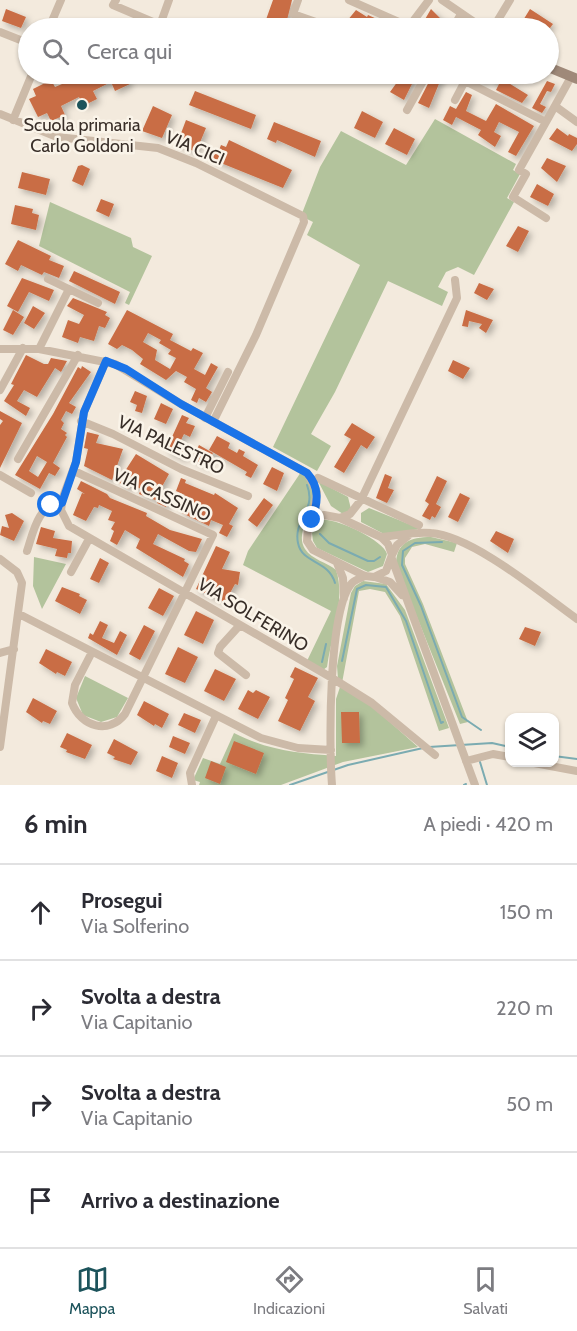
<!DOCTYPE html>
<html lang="it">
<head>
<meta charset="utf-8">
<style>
	body { margin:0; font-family:Cabin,sans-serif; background:#f2f2f3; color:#2b2b33 }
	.controls { position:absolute; right:18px; bottom:18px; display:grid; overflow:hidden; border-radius:12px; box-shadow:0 2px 4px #0004 }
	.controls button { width:54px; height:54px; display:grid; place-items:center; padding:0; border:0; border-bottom:2px solid #e1e1e2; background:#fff; color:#2b2b33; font:30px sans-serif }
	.stop { position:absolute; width:18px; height:18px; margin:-14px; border:4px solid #1a73e8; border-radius:50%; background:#fff }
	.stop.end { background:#1a73e8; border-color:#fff; box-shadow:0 2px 6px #0008 }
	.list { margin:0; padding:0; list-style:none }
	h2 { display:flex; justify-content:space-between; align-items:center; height:78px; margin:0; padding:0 24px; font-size:26px }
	h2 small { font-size:20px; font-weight:400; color:#7c7c81 }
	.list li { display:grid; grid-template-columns:39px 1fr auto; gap:18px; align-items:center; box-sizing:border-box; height:96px; padding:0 24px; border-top:2px solid #e1e1e2 }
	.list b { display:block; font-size:22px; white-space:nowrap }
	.list p { margin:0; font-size:20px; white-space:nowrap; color:#7c7c81 }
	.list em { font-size:20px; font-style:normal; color:#7c7c81 }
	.icon { flex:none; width:33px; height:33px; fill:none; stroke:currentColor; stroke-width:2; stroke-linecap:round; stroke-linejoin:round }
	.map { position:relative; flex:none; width:577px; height:785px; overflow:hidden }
	.search { position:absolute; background:#fff; box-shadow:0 2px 4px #0004; left:18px; right:18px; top:18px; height:66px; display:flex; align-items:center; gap:15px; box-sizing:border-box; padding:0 21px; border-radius:33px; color:#7c7c81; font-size:22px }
	.sheet { height:462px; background:#fff }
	nav { display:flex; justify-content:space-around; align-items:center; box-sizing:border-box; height:84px; border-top:2px solid #e1e1e2; background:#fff; font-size:16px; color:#7c7c81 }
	nav a { display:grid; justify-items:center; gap:3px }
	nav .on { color:#1c535b }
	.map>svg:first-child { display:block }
	.green { fill:#b3c39c }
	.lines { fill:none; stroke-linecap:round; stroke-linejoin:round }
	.stream { stroke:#7babb1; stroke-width:2 }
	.building { fill:#c96d44; fill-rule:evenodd; filter:url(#shadow) }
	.street { stroke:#ccbaa8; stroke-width:8 }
	.secondary { stroke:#9f8979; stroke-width:10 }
	.route { stroke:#1a73e8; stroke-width:8 }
	.poi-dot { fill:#1c535b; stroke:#faf4e9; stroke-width:2 }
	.labels { text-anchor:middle; stroke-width:5; stroke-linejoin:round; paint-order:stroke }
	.poi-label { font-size:18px; fill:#382e28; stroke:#faf4e9 }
	.street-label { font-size:18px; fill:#382e28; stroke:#faf4e9 }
</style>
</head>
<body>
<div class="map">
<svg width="577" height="785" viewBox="0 0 577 785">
	<defs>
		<filter id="shadow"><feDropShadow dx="3.5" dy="3.5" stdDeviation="3" flood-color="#0004"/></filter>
	</defs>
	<rect width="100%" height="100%" fill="#f3eadd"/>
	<path class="green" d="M 435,119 L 516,164 L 513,170 L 520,174 L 507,198 L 514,202 L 474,275 L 458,267 L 446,272 L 438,287 L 448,292 L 442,306 L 388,281 L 335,392 L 311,434 L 331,446 L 317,471 L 273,447 L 360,265 L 307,235 L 313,222 L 301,216 L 320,167 L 341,131 L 406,165 Z
		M 50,202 L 131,238 L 133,247 L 152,256 L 129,305 L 125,303 L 130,292 L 39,246 Z
		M 301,472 C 335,499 290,525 305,549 C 312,560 327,562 336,570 C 346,599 331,637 327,667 L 323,670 L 306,663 L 331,611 L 243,565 L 248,551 Z
		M 318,481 L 348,497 L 351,509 L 343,514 L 331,506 Z
		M 369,508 L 421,529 L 384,534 L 361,522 L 361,513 Z
		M 322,520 C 336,518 383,540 387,554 L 383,566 L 368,572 L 317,548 L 313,541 L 312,533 Z
		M 431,537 L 457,543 L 454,552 L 425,544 L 412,547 L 405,558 L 405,564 L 423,604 L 468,722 L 460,724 L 396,565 C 396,543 410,537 431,537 Z
		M 34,557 L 66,564 L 42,609 L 33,586 Z
		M 363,581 L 386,584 L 405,610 L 449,728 L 439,731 L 400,616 L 385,592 L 370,589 L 359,591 L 342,683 L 338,679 L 337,666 L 351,593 L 355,586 Z
		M 85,676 L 128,698 L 117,717 L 101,722 L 83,715 L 76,698 Z
		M 340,687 L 365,700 L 418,747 L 343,762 L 281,785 L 199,785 L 200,782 L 193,780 L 203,758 L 220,764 L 234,733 C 270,751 297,753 336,756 L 336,699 Z"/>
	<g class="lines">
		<path class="stream" d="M 307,485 C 317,511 293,519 298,543 C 302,564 329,560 335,583
			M 320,534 L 329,543 L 368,561 L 374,561 L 380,557
			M 442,542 L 415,543 L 403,551 L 402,565 L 421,606 L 462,717 L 481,730
			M 342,661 L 357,589 L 366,585 L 386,587 L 406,621 L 441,723 L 443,722
			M 322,662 L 326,644
			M 429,747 L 492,743 L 510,747
			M 554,756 L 577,759
			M 480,762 L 487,785
			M 290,785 L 348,765 L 423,748
			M 464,785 L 466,784"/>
	</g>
	<path class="building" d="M 273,0 L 292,0 L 287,20 L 308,28 L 263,28 Z
		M 6,9 L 26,17 L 21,28 L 2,21 Z
		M 431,9 L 446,24 L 444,28 L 425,28 L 428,23 L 424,21 Z
		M 530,9 L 553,24 L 550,28 L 532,28 L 522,22 Z
		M 356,10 L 367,17 L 368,15 L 397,28 L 363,28 L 357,24 L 353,28 L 342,28 L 344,26 L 338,24 L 342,19 L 347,21 Z
		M 65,74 L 125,74 L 130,84 L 115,91 L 111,82 L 93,91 L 97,99 L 83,106 L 79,97 L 61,106 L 65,115 L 51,121 L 47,113 L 38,117 L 29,99 L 36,96 L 33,89 L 51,80 L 55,87 L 69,81 Z
		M 403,74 L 414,74 L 412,78 L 414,80 L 404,100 L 390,92 Z
		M 433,74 L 443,74 L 429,108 L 418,103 Z
		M 477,74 L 494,74 L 528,95 L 522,103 L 496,90 L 499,84 L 486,77 L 483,82 L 475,78 Z
		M 547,81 L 555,84 L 551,92 L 547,91 L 540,104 L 546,107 L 542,113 L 532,108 Z
		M 195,91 L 256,115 L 251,129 L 189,105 Z
		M 466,92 L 472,95 L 466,111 L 486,121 L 496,104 L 534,126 L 516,156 L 508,152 L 519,132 L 499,122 L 494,132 L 501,136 L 495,147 L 478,135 L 481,130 L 456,117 L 452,125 L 443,120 L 450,106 L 456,109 Z
		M 153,106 L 172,115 L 162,138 L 142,131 Z
		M 362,111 L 383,122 L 375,138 L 354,128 Z
		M 186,120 L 206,128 L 196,152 L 177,144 Z
		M 274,122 L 321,141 L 315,157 L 277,140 L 276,143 L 267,139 Z
		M 394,128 L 415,139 L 407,155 L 385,144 Z
		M 557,128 L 568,136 L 569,134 L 577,138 L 577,144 L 572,151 L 549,139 Z
		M 229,140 L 292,170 L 283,188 L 211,159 L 216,149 L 219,150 L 221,145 L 226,147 Z
		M 547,158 L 566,166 L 557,182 L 541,168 Z
		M 82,165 L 90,169 L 83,186 L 72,181 L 78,166 Z
		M 22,172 L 50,179 L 46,195 L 18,188 Z
		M 537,184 L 554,194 L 548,206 L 530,197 Z
		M 101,199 L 114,204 L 109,217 L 96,211 Z
		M 15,205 L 33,209 L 32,213 L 39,215 L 36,230 L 11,224 Z
		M 518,226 L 529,231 L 518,252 L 506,246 Z
		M 18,240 L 51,256 L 49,260 L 64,266 L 59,278 L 44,272 L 42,275 L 21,265 L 18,271 L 5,264 Z
		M 74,271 L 120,292 L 115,304 L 69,281 Z
		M 22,278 L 54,290 L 49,301 L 29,292 L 18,312 L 7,306 Z
		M 479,283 L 494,289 L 487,300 L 474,293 Z
		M 73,298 L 107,312 L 105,315 L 110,318 L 105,328 L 99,326 L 94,341 L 80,337 L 78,343 L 62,337 L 68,320 L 79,324 L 84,315 L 67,306 Z
		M 33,306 L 45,313 L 34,329 L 24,323 Z
		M 13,310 L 24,317 L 13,335 L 3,330 Z
		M 127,310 L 173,334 L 170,340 L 191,351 L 193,348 L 203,353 L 194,369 L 205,375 L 211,363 L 218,367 L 206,388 L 212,392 L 206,402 L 199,398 L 197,403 L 191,400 L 196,389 L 184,382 L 187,377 L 176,371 L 166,380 L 140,364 L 143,359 L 132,350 L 122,345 L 117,349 L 108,344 ZM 148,333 L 161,340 L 159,343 L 171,350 L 168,354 L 176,358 L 170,369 L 155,360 L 157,350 L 143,342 Z
		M 466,310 L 493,320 L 486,333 L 479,328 L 482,324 L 469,321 L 468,327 L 462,326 Z
		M 26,355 L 44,364 L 48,364 L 51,358 L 67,361 L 61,372 L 55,368 L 37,397 L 24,390 L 17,401 L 30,408 L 26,416 L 4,401 L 14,385 L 11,384 Z
		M 453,360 L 470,368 L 463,379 L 448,371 Z
		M 82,366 L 91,372 L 69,403 L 76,407 L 72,414 L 66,411 L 61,420 L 64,423 L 61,429 L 67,433 L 65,435 L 67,437 L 53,463 L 60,468 L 55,476 L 49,473 L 40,489 L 15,475 L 53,414 L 78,367 L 81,369 ZM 37,456 L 47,462 L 38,477 L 29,471 Z
		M 135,391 L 147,396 L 142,413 L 135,411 L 137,405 L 130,402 Z
		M 161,403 L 173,409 L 166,424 L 154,419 Z
		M 0,411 L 22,423 L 0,468 L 0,425 L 3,421 L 0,419 Z
		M 182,415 L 189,418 L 186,423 L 195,426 L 190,437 L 184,434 L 177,448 L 187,453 L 184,459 L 166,450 Z
		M 352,423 L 375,437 L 367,449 L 361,445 L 344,473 L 334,467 L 351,439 L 344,435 Z
		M 87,432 L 99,435 L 96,443 L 123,449 L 112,480 L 84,466 L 88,449 L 84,448 Z
		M 217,436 L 230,443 L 228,448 L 237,453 L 239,449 L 245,452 L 243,456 L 258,465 L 251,478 L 245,475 L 247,472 L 209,450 Z
		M 199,445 L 213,453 L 206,466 L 192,459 Z
		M 136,454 L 169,474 L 159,492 L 171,497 L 166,507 L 157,503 L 158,501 L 139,494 L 141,489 L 131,484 L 128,489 L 118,482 Z
		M 272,467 L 284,473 L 277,491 L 263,484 Z
		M 385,474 L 392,477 L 388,488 L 394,490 L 387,503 L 376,498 Z
		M 437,476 L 447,481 L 436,504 L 441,507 L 435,518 L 432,516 L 430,520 L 422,516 L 429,504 L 425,501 Z
		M 181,478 L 186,480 L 185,483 L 214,495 L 215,493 L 238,508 L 229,524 L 233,526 L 227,537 L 219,533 L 223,525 L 211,520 L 209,526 L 182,513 L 183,511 L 178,508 L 185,495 L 176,491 Z
		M 81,481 L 107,494 L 110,498 L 147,513 L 146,516 L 170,530 L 202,539 L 196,552 L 189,551 L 158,534 L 153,544 L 185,559 L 184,561 L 189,564 L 183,577 L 136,548 L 140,539 L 125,530 L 117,545 L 110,541 L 114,531 L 111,529 L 115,522 L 108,520 L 112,511 L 99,505 L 98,508 L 94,507 L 86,521 L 73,515 L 82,493 L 85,494 L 77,489 Z
		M 460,493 L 470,498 L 458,522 L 448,517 Z
		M 264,498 L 273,505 L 257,527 L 248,520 Z
		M 12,513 L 24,521 L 14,541 L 0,535 L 2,526 L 9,528 L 5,515 Z
		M 41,527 L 55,531 L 53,538 L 72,541 L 71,553 L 68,553 L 67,558 L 55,556 L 57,549 L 36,544 Z
		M 496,531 L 514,539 L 508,553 L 490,541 Z
		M 216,546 L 230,552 L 222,569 L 240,572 L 238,585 L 235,584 L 225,602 L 196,589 Z
		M 100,558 L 109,563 L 99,583 L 90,579 Z
		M 62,587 L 80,594 L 79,596 L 87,600 L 80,614 L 55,601 Z
		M 159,588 L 174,596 L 163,616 L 148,608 Z
		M 196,611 L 214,620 L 203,644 L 184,635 Z
		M 100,621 L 108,625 L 102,638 L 114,643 L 120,631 L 127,635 L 117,655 L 88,638 L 90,633 L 93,635 Z
		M 144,625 L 155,631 L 140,660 L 129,654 Z
		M 525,627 L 541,632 L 535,646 L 519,639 Z
		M 178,647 L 198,657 L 185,683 L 165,674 Z
		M 46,649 L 72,662 L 65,676 L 57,672 L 56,674 L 39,663 Z
		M 295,667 L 318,678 L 308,697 L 315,701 L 300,731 L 278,721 L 288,700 L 285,698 L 294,679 L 290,677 Z
		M 215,669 L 236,679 L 224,701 L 204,691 Z
		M 248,690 L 253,693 L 256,690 L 270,697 L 258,719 L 238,709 Z
		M 33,698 L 57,711 L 50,724 L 43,721 L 42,723 L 26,712 Z
		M 144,701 L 169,714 L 162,728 L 155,724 L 154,726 L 137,715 Z
		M 341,712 L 359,712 L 360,743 L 342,743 Z
		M 184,713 L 201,720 L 195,733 L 178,725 Z
		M 67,733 L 92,745 L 85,759 L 66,752 L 67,750 L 60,747 Z
		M 173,736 L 190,743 L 185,754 L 169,747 Z
		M 114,739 L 138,752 L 131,765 L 113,759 L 115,757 L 107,753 Z
		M 234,741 L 264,753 L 256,774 L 226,762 Z
		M 162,756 L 178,763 L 172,778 L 156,771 Z
		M 211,761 L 226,767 L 220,784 L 205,778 Z"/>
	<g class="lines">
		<path class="street" d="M 116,0 L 113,5 L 160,25 L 169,0
			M 298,0 L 293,14 L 333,28
			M 349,0 L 410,27
			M 442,0 L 483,28
			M 49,28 L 61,0
			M 408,28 L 429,0
			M 453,28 L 461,14
			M 493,28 L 510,0
			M 0,32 L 28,43
			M 470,74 L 465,81 L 546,122 L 571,77
			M 455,100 L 465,81
			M 555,106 L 577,122
			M 407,110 L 427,74
			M 0,114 L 57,137 L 158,148 L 196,163 L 303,216 L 304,222 L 256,335 L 213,422
			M 13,120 L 32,74
			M 546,122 L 519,170 L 526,174 L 513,197 L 546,218
			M 48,279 L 98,303
			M 0,349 L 39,349 L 115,364 L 181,404 L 307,473 L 317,492 L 312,520
			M 39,349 L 69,289
			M 106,361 L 84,412 L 76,462 L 63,497 L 61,510 L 69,526 L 332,678 L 372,703 L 435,755
			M 0,390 L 23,348
			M 205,418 L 228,372
			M 81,421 L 113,434 L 181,469 L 248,496
			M 18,459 L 78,355
			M 74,471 L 213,535 L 125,714 C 109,735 81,727 72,703 L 75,685 L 92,652
			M 0,475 L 31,493
			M 318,478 L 419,525
			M 324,515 L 340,518 L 381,537 L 388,544 L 392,555 L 386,571 L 374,577 L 365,576 L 313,550 L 307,541 L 308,527 L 312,520 Z
			M 340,518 L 350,514 L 361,500 L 457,298 L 455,280
			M 381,537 C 397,536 415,531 431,533 C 473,536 542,594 577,619
			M 27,551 C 33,533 38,503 62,503
			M 392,555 L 397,545 L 408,536
			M 0,559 L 17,572 L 22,583 L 0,747
			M 392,559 L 475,785
			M 337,563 L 343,578 L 344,598
			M 71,572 L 89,539
			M 375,577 L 390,582 L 402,595
			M 19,614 L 261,738 L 298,748 L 331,750
			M 240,625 L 220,647 L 218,653 L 246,675
			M 0,653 L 14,649
			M 466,761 L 493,754 L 510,757
			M 529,762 L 577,771
			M 192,785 L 190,773 L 216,716
			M 332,785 C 329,748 328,609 352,583 C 355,580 361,578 365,576"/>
		<path class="secondary" d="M 548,67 L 577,79"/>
	</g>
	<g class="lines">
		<path class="route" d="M 51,505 L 62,503 L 76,462 L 84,412 L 106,361 L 126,369 L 181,404 L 307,473 C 320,487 318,503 312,520"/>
	</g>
	<circle class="poi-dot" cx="82" cy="105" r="6"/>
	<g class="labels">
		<g class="poi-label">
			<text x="82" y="131">Scuola primaria<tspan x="82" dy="21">Carlo Goldoni</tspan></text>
		</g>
		<g class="street-label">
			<text transform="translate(195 148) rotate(23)" y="6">VIA CICI</text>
			<text transform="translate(171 445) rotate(25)" y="6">VIA PALESTRO</text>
			<text transform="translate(162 495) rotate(24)" y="6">VIA CASSINO</text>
			<text transform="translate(253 615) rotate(31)" y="6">VIA SOLFERINO</text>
		</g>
	</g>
</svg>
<div class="controls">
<button><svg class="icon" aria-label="layers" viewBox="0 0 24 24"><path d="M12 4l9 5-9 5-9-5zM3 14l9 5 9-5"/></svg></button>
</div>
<div class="stop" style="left:51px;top:505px"></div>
<div class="stop end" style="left:312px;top:520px"></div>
<div class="search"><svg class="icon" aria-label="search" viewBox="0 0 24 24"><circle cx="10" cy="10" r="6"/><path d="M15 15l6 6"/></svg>Cerca qui</div>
</div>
<section class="sheet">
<h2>6 min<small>A piedi · 420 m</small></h2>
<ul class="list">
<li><svg class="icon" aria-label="ahead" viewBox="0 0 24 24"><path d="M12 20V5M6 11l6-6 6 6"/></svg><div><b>Prosegui</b><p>Via Solferino</p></div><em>150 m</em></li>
<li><svg class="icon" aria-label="right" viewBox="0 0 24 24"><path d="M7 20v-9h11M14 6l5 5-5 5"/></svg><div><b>Svolta a destra</b><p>Via Capitanio</p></div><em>220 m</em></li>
<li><svg class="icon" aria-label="right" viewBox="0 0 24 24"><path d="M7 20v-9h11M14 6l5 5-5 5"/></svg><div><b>Svolta a destra</b><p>Via Capitanio</p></div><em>50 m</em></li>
<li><svg class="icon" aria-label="arrive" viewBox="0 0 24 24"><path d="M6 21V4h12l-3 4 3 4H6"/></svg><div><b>Arrivo a destinazione</b></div></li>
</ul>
</section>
<nav>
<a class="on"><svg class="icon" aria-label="map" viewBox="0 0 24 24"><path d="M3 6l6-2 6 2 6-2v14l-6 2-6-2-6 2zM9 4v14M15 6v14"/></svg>Mappa</a>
<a><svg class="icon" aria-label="directions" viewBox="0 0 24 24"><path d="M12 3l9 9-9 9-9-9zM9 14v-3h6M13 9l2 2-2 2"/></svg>Indicazioni</a>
<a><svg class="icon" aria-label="saved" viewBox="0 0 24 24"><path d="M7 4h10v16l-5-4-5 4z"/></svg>Salvati</a>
</nav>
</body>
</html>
